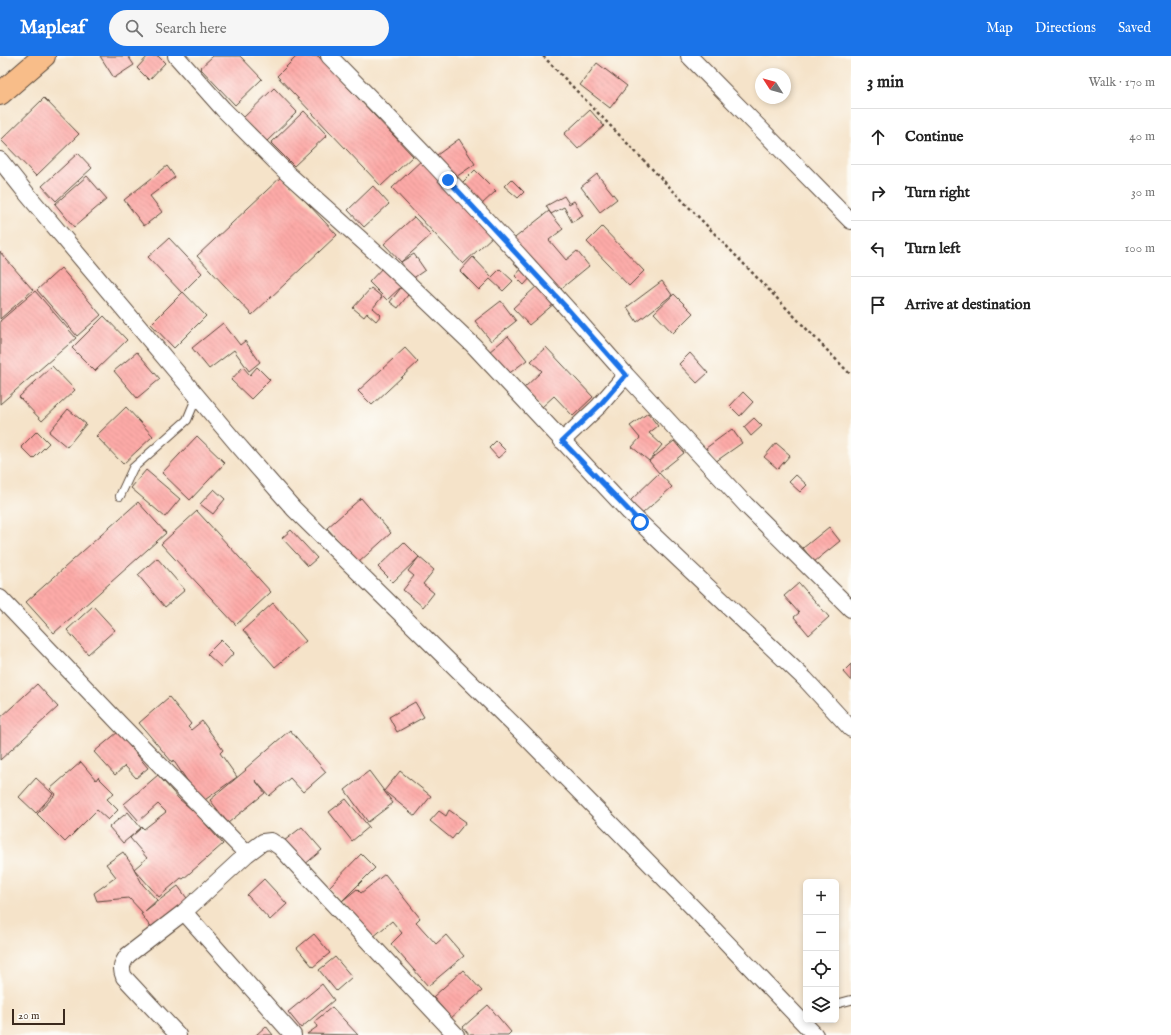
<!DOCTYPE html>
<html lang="en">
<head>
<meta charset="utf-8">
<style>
	body { margin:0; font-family:"IM FELL English",serif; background:#f6f6f6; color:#222 }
	.controls { position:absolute; right:12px; bottom:12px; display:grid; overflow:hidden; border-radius:6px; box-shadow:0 2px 6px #0003 }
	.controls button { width:36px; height:36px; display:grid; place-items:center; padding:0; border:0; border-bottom:1px solid #e0e0e0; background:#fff; color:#222; font:20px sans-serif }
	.compass { position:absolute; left:755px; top:12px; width:36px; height:36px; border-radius:50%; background:#fff; box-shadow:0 2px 6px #0003; rotate:306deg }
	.scale { position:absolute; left:12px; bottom:10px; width:53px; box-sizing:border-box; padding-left:4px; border:2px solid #3b2a1e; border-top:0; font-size:11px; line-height:14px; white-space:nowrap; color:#3b2a1e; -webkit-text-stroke:3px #fdfcf7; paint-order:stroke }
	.stop { position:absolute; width:12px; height:12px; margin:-9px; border:3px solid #1a73e8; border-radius:50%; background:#fff }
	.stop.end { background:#1a73e8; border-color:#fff; box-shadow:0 1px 4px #0008 }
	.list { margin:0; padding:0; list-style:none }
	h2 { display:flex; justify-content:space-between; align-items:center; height:52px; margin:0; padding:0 16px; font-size:17px }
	h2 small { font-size:13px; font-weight:400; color:#767676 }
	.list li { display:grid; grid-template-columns:26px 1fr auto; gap:12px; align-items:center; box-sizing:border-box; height:56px; padding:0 16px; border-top:1px solid #e0e0e0 }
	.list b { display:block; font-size:15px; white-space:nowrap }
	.list em { font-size:13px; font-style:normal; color:#767676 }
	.icon { flex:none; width:22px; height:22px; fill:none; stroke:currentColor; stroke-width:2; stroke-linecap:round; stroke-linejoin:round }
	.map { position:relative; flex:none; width:851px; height:979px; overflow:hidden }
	header { display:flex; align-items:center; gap:24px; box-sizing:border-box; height:56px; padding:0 20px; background:#1a73e8; color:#fff }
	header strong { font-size:19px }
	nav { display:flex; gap:22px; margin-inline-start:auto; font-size:14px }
	.search { width:280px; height:36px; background:#f6f6f6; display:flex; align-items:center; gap:10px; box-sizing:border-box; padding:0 14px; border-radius:22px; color:#767676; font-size:15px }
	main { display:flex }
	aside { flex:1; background:#fff }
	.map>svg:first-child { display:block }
	.building { fill:url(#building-back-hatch) }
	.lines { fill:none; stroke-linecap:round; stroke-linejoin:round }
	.service-casing { stroke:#574638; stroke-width:10 }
	.minor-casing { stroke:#574638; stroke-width:18 }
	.trunk-casing { stroke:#574638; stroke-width:24 }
	.path { stroke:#574638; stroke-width:2.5; stroke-dasharray:3 3; stroke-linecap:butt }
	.service { stroke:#fff; stroke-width:8 }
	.minor { stroke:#fff; stroke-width:16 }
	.trunk { stroke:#f8bd89; stroke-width:22 }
	.route { stroke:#1a73e8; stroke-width:5 }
</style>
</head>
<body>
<header>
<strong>Mapleaf</strong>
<div class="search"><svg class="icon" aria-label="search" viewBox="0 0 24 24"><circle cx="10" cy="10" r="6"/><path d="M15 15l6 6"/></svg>Search here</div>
<nav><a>Map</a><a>Directions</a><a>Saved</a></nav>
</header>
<main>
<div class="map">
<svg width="851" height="979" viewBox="0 0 851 979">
	<defs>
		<pattern id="building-back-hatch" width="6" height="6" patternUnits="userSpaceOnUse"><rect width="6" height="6" fill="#fdaaa7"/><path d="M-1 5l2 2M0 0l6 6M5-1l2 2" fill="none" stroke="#da928f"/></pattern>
	</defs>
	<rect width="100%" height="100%" fill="#fdfcf7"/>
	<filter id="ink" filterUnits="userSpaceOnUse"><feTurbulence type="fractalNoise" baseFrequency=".025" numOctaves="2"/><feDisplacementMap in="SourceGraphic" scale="8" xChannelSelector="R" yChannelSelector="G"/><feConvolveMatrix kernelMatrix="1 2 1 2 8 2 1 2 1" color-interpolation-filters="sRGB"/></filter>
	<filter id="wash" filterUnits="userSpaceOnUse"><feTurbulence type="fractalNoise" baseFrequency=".012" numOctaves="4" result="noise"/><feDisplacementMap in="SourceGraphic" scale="16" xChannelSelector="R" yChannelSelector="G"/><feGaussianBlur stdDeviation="0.9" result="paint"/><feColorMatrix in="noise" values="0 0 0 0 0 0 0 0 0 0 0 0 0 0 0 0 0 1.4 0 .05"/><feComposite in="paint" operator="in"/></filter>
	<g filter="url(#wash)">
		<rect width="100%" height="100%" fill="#f5e3c9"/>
		<g id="blocks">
			<path class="building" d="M 100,0 L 128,0 L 134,9 L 114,22 Z
				M 148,0 L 158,0 L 165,7 L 149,24 L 137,12 Z
				M 213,0 L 240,0 L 262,23 L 235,49 L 200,12 Z
				M 297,0 L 318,0 L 413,100 L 381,130 L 277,20 Z
				M 597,7 L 627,30 L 610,52 L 580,29 Z
				M 274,32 L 297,56 L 265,87 L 242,63 Z
				M 44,42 L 79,78 L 36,120 L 1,84 Z
				M 590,54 L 604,70 L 578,93 L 564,78 Z
				M 304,55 L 327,79 L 294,110 L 271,87 Z
				M 459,83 L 475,108 L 453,123 L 437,99 Z
				M 78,97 L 92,112 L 56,145 L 42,130 Z
				M 424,102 L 495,178 L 463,208 L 392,132 Z
				M 167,110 L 175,121 L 150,140 L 162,156 L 144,170 L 124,144 Z
				M 475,114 L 496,135 L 481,149 L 461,128 Z
				M 597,118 L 617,143 L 600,156 L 581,131 Z
				M 87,120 L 107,143 L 74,171 L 55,148 Z
				M 282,120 L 337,179 L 252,259 L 197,200 Z
				M 511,123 L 524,136 L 518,142 L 504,130 Z
				M 373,130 L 389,148 L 364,171 L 348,154 Z
				M 564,140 L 569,148 L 574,145 L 583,160 L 572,166 L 564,151 L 551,158 L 563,173 L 549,184 L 566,204 L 577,195 L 589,210 L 557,236 L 511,185 L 549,155 L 551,158 L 546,150 Z
				M 414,161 L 431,179 L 401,206 L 414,198 L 425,214 L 412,223 L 401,206 L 384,188 Z
				M 602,171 L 644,215 L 629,230 L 587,186 Z
				M 169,182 L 202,217 L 182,237 L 148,201 Z
				M 0,196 L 33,234 L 0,263 Z
				M 473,201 L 492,221 L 500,213 L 513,225 L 503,235 L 490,223 L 479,234 L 460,215 Z
				M 384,210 L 411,235 L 398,252 L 390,246 L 403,229 L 387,244 L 369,226 Z
				M 523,211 L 532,220 L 524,229 L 515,220 Z
				M 61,212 L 101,259 L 77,280 L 37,234 Z
				M 662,225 L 672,239 L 637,266 L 627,251 Z
				M 538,229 L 555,247 L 529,269 L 513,252 Z
				M 371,232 L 382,241 L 373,252 L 381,259 L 376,265 L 367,257 L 364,261 L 353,252 Z
				M 35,235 L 76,282 L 0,348 L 0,265 Z
				M 183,236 L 206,260 L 174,292 L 151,268 Z
				M 674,238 L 693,257 L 673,277 L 654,257 Z
				M 501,245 L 516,265 L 491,285 L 475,265 Z
				M 104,260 L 127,284 L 95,315 L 72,292 Z
				M 223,267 L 240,289 L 245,285 L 260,306 L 249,315 L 234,294 L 209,313 L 192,292 Z
				M 508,280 L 527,304 L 507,319 L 489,296 Z
				M 546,291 L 593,341 L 573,360 L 554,340 L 542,351 L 524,332 L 542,315 L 531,305 Z
				M 405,292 L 418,306 L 372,349 L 358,335 Z
				M 137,296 L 160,323 L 137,342 L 114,315 Z
				M 690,297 L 708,317 L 697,327 L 679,308 Z
				M 52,310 L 75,334 L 42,365 L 19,341 Z
				M 243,311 L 250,319 L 257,311 L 270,324 L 251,343 L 231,324 Z
				M 743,336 L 753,346 L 740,360 L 730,350 Z
				M 126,351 L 153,380 L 123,408 L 96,380 Z
				M 68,353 L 86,368 L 67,391 L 49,376 Z
				M 648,357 L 658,370 L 649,377 L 662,389 L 649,405 L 632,391 L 640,382 L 630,370 Z
				M 754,362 L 762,370 L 751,380 L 744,371 Z
				M 732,373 L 742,387 L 715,406 L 706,392 Z
				M 37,375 L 49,387 L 33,403 L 21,391 Z
				M 197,380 L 225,407 L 190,444 L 162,417 Z
				M 496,385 L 506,395 L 498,402 L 489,392 Z
				M 674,385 L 684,397 L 659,417 L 672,431 L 642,458 L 630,445 L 659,417 L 649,405 Z
				M 776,387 L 790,399 L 778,413 L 764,401 Z
				M 146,414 L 180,443 L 165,461 L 131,432 Z
				M 796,419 L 807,429 L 800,436 L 789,426 Z
				M 214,433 L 225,443 L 213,458 L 200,448 Z
				M 361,442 L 391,477 L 358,507 L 327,472 Z
				M 138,446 L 166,477 L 54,577 L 26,546 Z
				M 197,455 L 271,536 L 236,569 L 161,488 Z
				M 829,471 L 840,485 L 814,506 L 803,492 Z
				M 291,474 L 317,502 L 308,510 L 282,482 Z
				M 404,486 L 419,501 L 434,514 L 423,528 L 434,537 L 423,551 L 403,534 L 414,520 L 408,515 L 419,501 L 393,526 L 378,511 Z
				M 157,502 L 185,534 L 165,551 L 138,519 Z
				M 799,527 L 829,561 L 809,579 L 794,561 L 799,557 L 784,540 Z
				M 273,547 L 306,585 L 275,611 L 243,574 Z
				M 93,550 L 115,574 L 88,598 L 67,574 Z
				M 221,584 L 234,597 L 221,611 L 207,598 Z
				M 851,608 L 851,625 L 843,616 Z
				M 37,628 L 58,651 L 0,704 L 0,662 Z
				M 169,641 L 191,668 L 188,671 L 191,674 L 202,665 L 223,694 L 220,697 L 237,721 L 202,746 L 173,704 L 172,706 L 139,667 Z
				M 415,646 L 424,661 L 397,676 L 389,661 Z
				M 290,674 L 326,716 L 303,736 L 290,722 L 269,740 L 255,724 L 265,737 L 228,767 L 210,744 L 246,714 L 245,713 Z
				M 118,676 L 148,712 L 136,722 L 125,710 L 115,719 L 94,696 Z
				M 81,706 L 96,724 L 98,721 L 114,737 L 107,743 L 118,754 L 108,764 L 97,754 L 65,786 L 37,758 L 56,738 L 50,733 Z
				M 369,715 L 384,735 L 400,715 L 431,740 L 415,760 L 384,735 L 393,747 L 368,766 L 345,734 Z
				M 158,719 L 179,743 L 197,758 L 223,788 L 183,823 L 181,822 L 159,841 L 134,813 L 147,802 L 130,782 L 142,771 L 144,773 L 166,756 L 158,748 L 139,765 L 124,748 Z
				M 36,722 L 53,738 L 36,757 L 19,741 Z
				M 346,743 L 369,771 L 352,785 L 329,756 Z
				M 449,754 L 466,766 L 452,783 L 430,765 L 439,755 L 446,760 Z
				M 128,756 L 141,772 L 123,787 L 109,771 Z
				M 302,771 L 322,794 L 304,809 L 284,785 Z
				M 123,796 L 132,809 L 143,829 L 157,844 L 145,855 L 178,830 L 189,845 L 152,873 L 141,858 L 143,857 L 129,842 L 97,845 L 94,837 L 116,821 L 106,808 Z
				M 361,798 L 375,812 L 342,845 L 329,831 Z
				M 385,818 L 420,862 L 416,866 L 436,888 L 446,879 L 464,900 L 428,930 L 391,888 L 402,877 L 392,865 L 372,882 L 342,845 L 357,833 L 361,837 Z
				M 264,823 L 287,848 L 270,864 L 247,839 Z
				M 314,878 L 330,897 L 313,911 L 297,892 Z
				M 335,901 L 352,921 L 336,935 L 319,914 Z
				M 463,914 L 482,935 L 451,962 L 433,941 Z
				M 322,928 L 334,944 L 301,972 L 288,956 Z
				M 488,949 L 511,976 L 508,979 L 469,979 L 463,971 Z
				M 332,951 L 358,979 L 307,978 L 317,971 L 315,965 Z
				M 266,970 L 273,979 L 256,979 Z"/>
		</g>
	</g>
	<g filter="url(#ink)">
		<use href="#blocks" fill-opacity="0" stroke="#574638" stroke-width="1"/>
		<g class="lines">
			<g class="service-casing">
				<path id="service" d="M 120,440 L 133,412 L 187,364 L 197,340
					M 836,948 L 851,944"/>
			</g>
			<g class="minor-casing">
				<path id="minor" d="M 176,0 L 223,53 L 288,118 L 386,206 L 473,289 L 629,456 L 805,623 L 851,673
					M 329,0 C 431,103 531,210 626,319
					M 689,0 L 851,165
					M 0,104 L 27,138 L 238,389 L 294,453 L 522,677 L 705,864 L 815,979
					M 562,385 L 599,350 L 626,319 L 746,449 L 851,553
					M 0,542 L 119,667 L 247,798
					M 184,856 L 293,979
					M 178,979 L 124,921 C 120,912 122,907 128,899 L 184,856 L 247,798 L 263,786 L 271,785 L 280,791 L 456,979"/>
			</g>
			<g class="trunk-casing">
				<path id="trunk" d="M 0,38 L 44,0"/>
			</g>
			<path class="path" d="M 543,0 L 851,319"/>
			<use href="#service" class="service"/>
			<use href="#minor" class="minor"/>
			<use href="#trunk" class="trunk"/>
		</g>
	</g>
	<g class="lines" filter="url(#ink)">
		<path class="route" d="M 448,124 L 565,250 L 626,319 L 599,350 L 562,385 L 640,466"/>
	</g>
</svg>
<div class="controls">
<button>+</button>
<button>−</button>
<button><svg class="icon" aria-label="locate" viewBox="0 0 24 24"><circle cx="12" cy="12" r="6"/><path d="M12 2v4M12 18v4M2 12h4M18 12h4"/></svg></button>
<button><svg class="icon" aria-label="layers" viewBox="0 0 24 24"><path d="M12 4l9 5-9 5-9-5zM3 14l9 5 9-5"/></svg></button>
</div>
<svg class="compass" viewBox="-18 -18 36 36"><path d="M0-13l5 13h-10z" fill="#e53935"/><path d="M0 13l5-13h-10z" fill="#767676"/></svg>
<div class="scale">20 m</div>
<div class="stop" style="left:640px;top:466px"></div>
<div class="stop end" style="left:448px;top:124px"></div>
</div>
<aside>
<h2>3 min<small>Walk · 170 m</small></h2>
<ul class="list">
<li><svg class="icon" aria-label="ahead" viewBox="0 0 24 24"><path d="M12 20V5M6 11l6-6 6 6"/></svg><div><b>Continue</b></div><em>40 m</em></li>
<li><svg class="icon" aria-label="right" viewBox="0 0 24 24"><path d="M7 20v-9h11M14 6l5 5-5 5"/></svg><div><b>Turn right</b></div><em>30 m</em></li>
<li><svg class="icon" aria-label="left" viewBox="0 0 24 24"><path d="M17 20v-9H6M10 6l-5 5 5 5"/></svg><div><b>Turn left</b></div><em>100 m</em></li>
<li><svg class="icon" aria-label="arrive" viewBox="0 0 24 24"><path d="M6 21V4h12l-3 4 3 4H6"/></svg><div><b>Arrive at destination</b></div></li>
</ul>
</aside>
</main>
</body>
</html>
